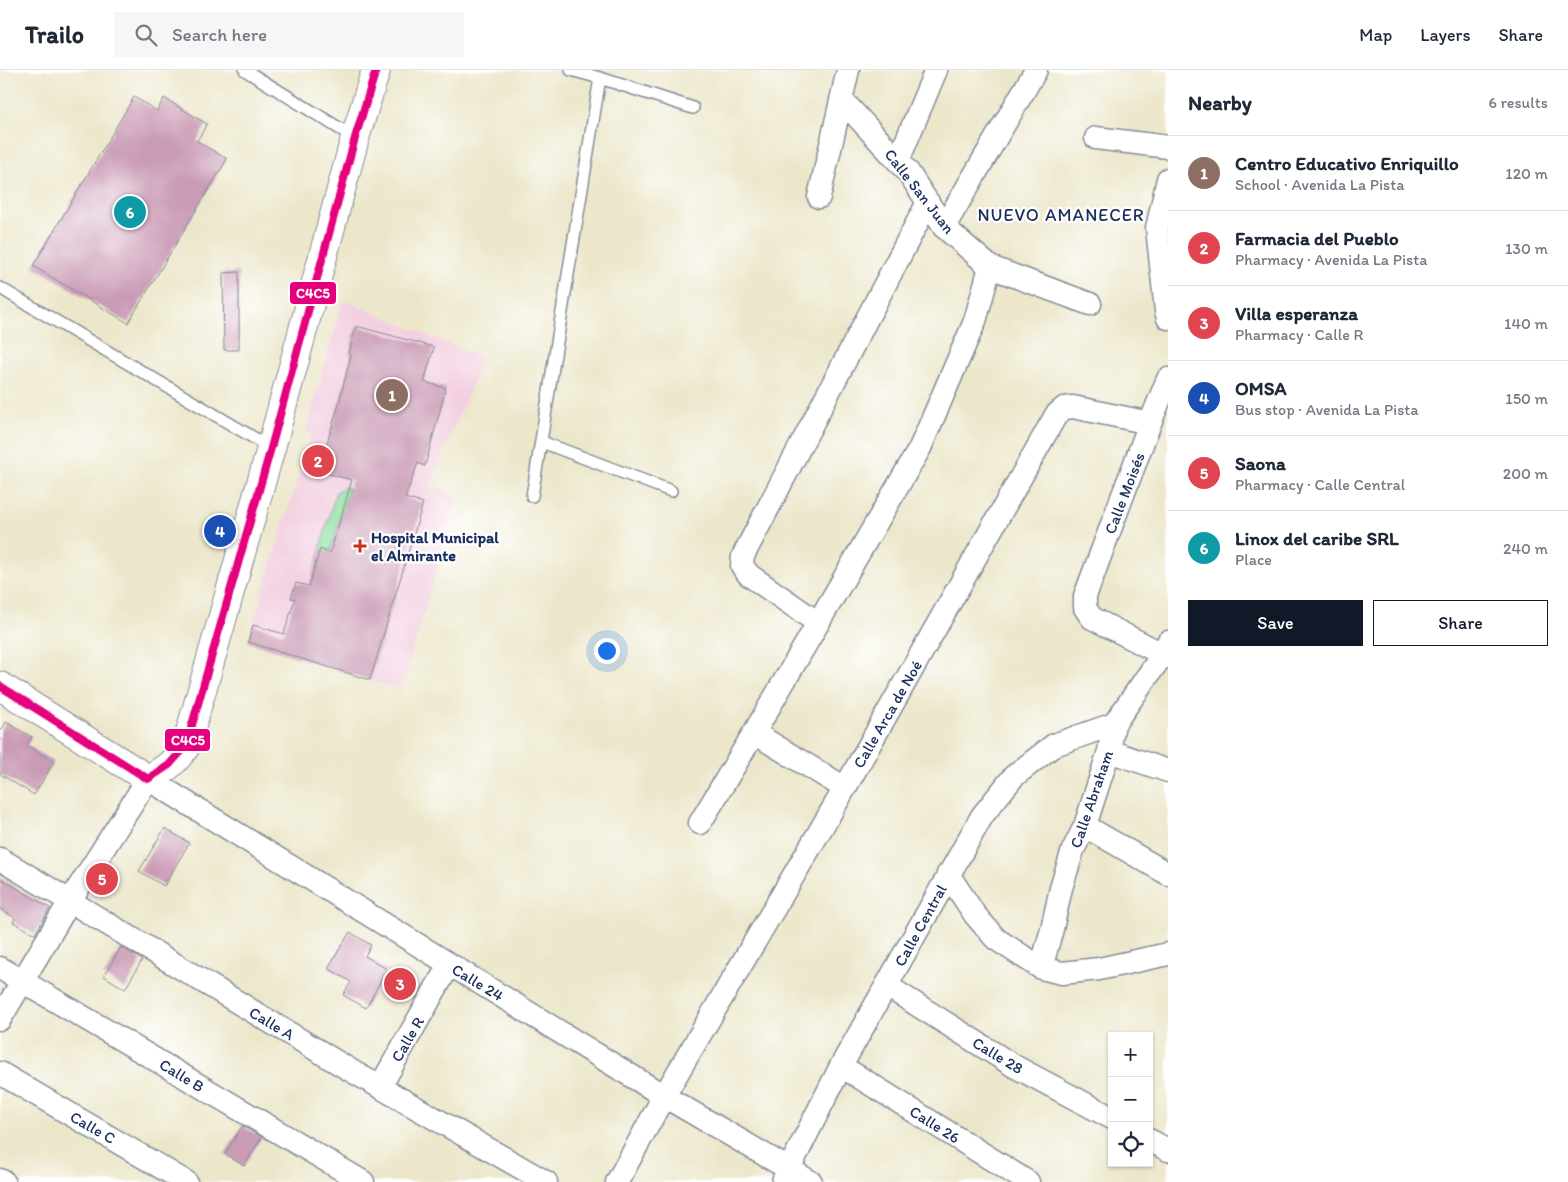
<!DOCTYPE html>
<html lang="en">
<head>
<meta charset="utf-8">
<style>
	body { margin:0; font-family:Itim,sans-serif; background:#f6f6f7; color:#1f2937 }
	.controls { position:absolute; right:15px; bottom:15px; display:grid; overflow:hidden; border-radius:0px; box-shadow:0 1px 4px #0004 }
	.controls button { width:45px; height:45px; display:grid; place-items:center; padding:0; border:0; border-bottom:1px solid #e0e1e3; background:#fff; color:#1f2937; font:25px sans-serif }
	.you { position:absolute; left:606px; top:580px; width:18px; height:18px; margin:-12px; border:4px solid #fff; border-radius:50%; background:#1a73e8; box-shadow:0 0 0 8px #1a73e833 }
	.badge { display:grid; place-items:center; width:32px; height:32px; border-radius:50%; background:#111827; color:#fff; font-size:16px; font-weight:700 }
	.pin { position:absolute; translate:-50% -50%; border:2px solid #fff; box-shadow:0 1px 5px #0006 }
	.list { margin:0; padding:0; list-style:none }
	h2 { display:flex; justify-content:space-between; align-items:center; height:65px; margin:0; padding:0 20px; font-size:21px }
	h2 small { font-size:16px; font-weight:400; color:#747a83 }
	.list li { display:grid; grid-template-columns:32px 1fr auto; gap:15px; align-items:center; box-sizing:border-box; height:75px; padding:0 20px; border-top:1px solid #e0e1e3 }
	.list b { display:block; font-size:19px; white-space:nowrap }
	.list p { margin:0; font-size:16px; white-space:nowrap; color:#747a83 }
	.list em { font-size:16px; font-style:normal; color:#747a83 }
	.actions { display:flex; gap:10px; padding:15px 20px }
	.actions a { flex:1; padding:11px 0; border:1px solid #111827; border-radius:0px; text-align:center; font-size:18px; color:#111827 }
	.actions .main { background:#111827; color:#fff }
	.icon { flex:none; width:28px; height:28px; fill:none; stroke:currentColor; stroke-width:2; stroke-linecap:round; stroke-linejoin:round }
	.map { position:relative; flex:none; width:1168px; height:1112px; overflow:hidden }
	header { display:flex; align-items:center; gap:30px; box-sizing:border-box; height:70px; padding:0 25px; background:#fff; border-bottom:1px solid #e0e1e3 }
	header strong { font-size:24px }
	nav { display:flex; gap:28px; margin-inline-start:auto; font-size:18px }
	.search { width:350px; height:45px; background:#f6f6f7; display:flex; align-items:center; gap:12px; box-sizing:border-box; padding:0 18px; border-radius:0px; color:#747a83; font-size:19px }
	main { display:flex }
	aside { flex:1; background:#fff }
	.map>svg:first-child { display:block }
	.built { fill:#f3cfe0 }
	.green { fill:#8dde9e; stroke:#54867e }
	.building { fill:#ca9bb5 }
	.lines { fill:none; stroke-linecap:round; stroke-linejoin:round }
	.lane-casing { stroke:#848b94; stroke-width:14 }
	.street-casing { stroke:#848b94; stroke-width:25 }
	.secondary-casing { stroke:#848b94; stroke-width:30 }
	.lane { stroke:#fff; stroke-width:11 }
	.street { stroke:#fff; stroke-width:22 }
	.secondary { stroke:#fff; stroke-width:28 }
	.bus-1-casing { stroke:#fff; stroke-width:11 }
	.bus-1 { stroke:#e5007d; stroke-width:8 }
	.poi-dot { fill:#c8321e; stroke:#fff; stroke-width:2 }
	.labels { text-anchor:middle; stroke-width:4.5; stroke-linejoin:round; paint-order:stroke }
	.street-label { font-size:16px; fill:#1b2f5e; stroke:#fff }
	.poi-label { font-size:16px; font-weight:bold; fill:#1b2f5e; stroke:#fff; text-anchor:start }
	.neighbourhood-label { font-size:18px; letter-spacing:1px; fill:#1b2f5e; stroke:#fff }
	.line-badge { stroke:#fff; stroke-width:2 }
	.badge-label { font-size:14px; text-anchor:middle; font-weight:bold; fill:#fff }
</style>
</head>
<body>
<header>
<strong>Trailo</strong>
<div class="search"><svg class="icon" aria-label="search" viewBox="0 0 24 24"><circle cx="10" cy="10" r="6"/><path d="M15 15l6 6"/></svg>Search here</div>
<nav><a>Map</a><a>Layers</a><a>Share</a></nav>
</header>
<main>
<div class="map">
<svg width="1168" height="1112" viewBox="0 0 1168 1112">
	<rect width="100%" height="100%" fill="#fff"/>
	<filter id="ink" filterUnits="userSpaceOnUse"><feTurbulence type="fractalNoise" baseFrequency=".02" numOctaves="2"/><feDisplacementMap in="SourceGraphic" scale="10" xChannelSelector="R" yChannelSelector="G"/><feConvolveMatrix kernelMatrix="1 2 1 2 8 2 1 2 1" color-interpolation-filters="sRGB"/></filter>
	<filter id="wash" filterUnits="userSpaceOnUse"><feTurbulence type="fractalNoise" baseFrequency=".0096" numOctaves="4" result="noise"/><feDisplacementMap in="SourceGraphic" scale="20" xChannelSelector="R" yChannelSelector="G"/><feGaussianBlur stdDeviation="1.12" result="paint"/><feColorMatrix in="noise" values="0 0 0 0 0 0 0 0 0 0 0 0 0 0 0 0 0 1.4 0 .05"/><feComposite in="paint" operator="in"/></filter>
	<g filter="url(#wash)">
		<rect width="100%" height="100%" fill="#ece7cb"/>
		<path class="built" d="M 343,230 L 483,288 L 430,414 L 458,426 L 401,620 L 248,572 L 311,364 L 306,362 Z"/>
		<path class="green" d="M 345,417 L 349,418 L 330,483 L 320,479 L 336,422 Z"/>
		<g id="blocks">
			<path class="building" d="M 134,27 L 157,41 L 164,28 L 207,54 L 197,71 L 227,89 L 128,253 L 33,196 Z
				M 239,202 L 239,280 L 224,280 L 223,203 Z
				M 356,256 L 434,277 L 424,312 L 446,318 L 425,396 L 418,393 L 405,428 L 423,433 L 370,610 L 248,572 L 253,555 L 284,564 L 295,529 L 291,528 L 296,513 L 309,516 L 320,479 L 330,483 L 352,410 L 301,397 L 307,378 L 324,382 L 338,337 L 351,285 L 349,284 Z
				M 6,652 L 32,667 L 27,675 L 54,692 L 34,725 L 0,704 L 0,662 Z
				M 165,758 L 189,773 L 164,816 L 139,801 Z
				M 0,808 L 50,838 L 35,864 L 13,852 L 15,848 L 0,839 Z
				M 350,862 L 371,875 L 365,886 L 387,899 L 366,938 L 343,925 L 351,912 L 328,898 Z
				M 121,877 L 142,890 L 125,919 L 104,906 Z
				M 242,1056 L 262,1067 L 244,1096 L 225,1084 Z"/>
		</g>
	</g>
	<g filter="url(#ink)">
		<use href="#blocks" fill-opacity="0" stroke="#848b94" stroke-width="1"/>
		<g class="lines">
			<g class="lane-casing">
				<path id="lane" d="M 245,0 L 355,68
					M 600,8 L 693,38
					M 0,218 L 271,378
					M 542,372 L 671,421
					M 532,426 L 600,8 L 571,0"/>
			</g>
			<g class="street-casing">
				<path id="street" d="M 842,30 L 908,102 L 944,157 L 990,197 L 1090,234
					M 1096,68 L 1168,77
					M 898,91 L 936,0
					M 1168,109 L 1157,158 L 1166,241 L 1168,248
					M 819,127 L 848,0
					M 944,157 L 1036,0
					M 1168,309 L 1150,353 L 1085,526 L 1085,538 L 1092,548 L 1168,587
					M 818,553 L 749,505 L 742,496 L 743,486 L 928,132
					M 754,663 L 920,378 L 975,251 L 990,197
					M 1109,681 L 1168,701
					M 700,753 L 754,663 L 845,718
					M 1085,756 L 1168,804
					M 0,789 L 350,1000 L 546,1112
					M 948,804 L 975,845 L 996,869 L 1041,898 L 1062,903 L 1099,899 L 1168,884
					M 0,898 L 363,1112
					M 1041,898 L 1052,859 L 1061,818 L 1073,780 L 1085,756 L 1109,681 L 1114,654 L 1163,584 L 1168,572
					M 887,916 L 1014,996 L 1112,1048
					M 0,949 L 70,831 L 148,709 L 664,1026 L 811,1112
					M 841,996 L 1028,1112
					M 0,1003 L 186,1112
					M 380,1017 L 449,895
					M 1149,1070 L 1168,1080
					M 0,1110 L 4,1112
					M 783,1111 L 841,996 L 982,746 L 1014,706 L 1054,675 L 1114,654
					M 617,1112 L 664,1026 L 845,718 L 1056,345 L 1064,338 L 1073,337 L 1150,353"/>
			</g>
			<g class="secondary-casing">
				<path id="secondary" d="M 0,616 L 148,709 C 166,699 174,693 186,676 L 271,378 L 355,68 L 376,0"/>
			</g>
			<use href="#lane" class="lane"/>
			<use href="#street" class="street"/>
			<use href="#secondary" class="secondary"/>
			<g class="bus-1-casing">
				<path id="bus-1" d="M 0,616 L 148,709 L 169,695 L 186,676 L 271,378 L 355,68 L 376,0"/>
			</g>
			<use href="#bus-1" class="bus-1"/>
		</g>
	</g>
	<path class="poi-dot" d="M357.5 468.5h5v5h5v5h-5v5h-5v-5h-5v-5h5z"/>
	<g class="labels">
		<g class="street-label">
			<text transform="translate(920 121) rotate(52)" y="6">Calle San Juan</text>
			<text transform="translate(1124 423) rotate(-69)" y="6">Calle Moisés</text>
			<text transform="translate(887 644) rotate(-60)" y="6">Calle Arca de Noé</text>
			<text transform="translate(1091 729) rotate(-71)" y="6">Calle Abraham</text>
			<text transform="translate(920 855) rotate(-61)" y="6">Calle Central</text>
			<text transform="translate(478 912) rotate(31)" y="6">Calle 24</text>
			<text transform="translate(272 953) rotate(31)" y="6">Calle A</text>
			<text transform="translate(407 969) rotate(-60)" y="6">Calle R</text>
			<text transform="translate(998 985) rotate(31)" y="6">Calle 28</text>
			<text transform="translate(182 1005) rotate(31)" y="6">Calle B</text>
			<text transform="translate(935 1054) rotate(32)" y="6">Calle 26</text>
			<text transform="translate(93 1057) rotate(30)" y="6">Calle C</text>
		</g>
		<g class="poi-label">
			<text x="371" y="473">Hospital Municipal<tspan x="371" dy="18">el Almirante</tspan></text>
		</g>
		<g class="neighbourhood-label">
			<text x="1061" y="151">NUEVO AMANECER</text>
		</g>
	</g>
	<g class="line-badge">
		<rect x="289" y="211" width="48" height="24" rx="5" fill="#e5007d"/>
		<rect x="164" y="658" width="47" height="24" rx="5" fill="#e5007d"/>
	</g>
	<g class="badge-label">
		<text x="313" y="228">C4C5</text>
		<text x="188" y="675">C4C5</text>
	</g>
</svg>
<div class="controls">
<button>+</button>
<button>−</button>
<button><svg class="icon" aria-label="locate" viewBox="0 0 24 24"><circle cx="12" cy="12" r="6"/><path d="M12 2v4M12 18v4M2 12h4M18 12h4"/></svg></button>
</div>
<div class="you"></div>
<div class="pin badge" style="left:392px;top:325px;background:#8d6e63">1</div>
<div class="pin badge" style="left:318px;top:391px;background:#e0444e">2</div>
<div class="pin badge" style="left:400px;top:914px;background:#e0444e">3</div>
<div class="pin badge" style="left:220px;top:461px;background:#1a4fb4">4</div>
<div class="pin badge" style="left:102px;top:809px;background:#e0444e">5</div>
<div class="pin badge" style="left:130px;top:142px;background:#0f9aa8">6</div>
</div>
<aside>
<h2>Nearby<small>6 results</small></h2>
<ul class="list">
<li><span class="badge" style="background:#8d6e63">1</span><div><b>Centro Educativo Enriquillo</b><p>School · Avenida La Pista</p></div><em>120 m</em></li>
<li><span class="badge" style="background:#e0444e">2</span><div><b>Farmacia del Pueblo</b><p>Pharmacy · Avenida La Pista</p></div><em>130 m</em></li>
<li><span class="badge" style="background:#e0444e">3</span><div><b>Villa esperanza</b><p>Pharmacy · Calle R</p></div><em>140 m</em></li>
<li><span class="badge" style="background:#1a4fb4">4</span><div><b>OMSA</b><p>Bus stop · Avenida La Pista</p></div><em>150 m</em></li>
<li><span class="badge" style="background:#e0444e">5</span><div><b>Saona</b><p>Pharmacy · Calle Central</p></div><em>200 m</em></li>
<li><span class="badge" style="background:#0f9aa8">6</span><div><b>Linox del caribe SRL</b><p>Place</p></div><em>240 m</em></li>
</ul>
<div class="actions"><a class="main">Save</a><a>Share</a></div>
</aside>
</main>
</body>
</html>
